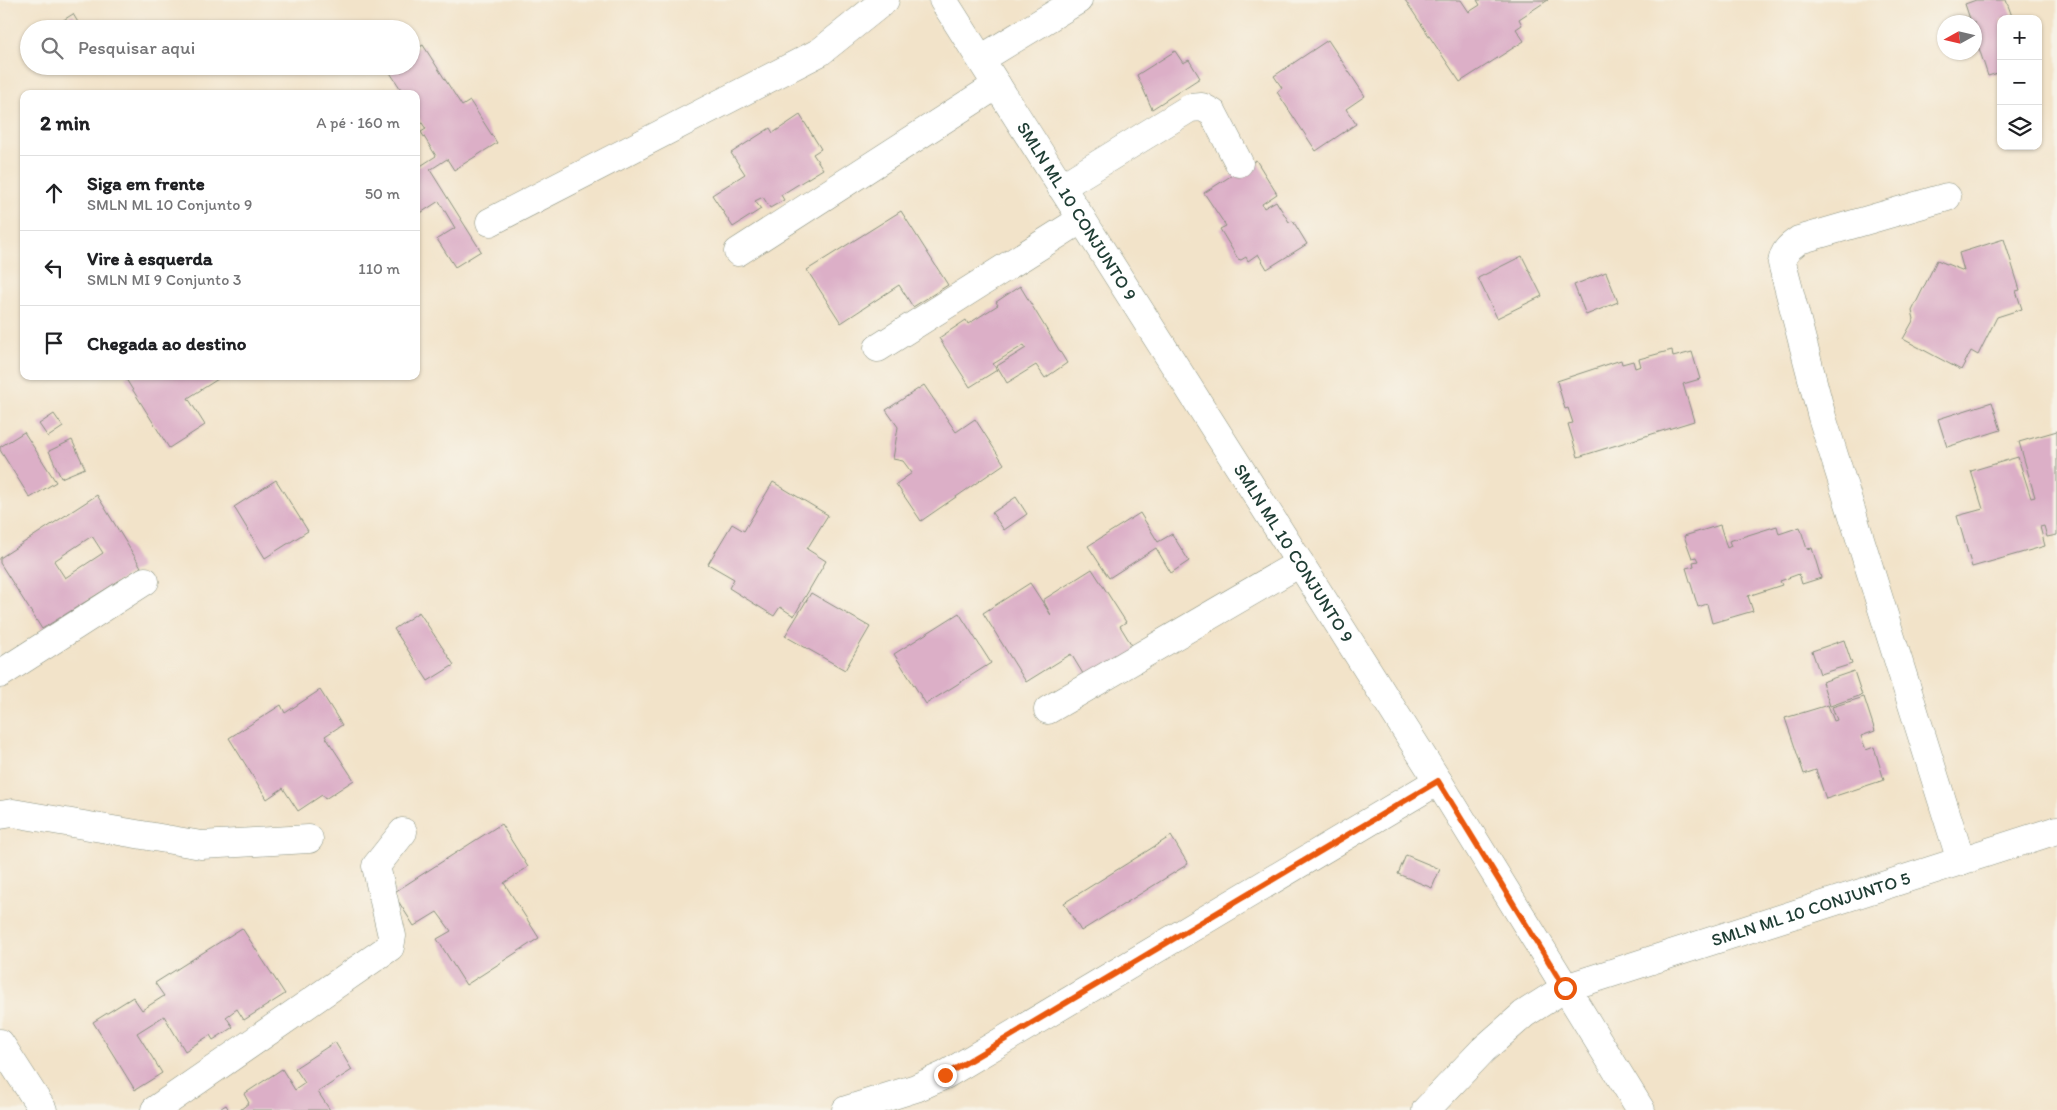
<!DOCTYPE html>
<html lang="pt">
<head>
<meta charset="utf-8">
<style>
	body { margin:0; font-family:Itim,sans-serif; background:#f6f6f6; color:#202124 }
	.controls { position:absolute; right:15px; top:15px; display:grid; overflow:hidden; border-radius:10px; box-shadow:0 1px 4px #0004 }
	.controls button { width:45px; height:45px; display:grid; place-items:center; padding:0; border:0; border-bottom:1px solid #e0e0e0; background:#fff; color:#202124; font:25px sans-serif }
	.compass { position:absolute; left:1937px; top:15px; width:45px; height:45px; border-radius:50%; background:#fff; box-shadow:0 1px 4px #0004; rotate:262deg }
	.stop { position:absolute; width:15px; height:15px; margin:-11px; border:4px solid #ea580c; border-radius:50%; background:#fff }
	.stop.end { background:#ea580c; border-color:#fff; box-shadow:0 1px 5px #0008 }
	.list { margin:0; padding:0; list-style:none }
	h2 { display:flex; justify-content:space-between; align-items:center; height:65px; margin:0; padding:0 20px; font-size:21px }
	h2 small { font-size:16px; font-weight:400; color:#757577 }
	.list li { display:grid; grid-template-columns:32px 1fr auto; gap:15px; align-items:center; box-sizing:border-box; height:75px; padding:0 20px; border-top:1px solid #e0e0e0 }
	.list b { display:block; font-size:19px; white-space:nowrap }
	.list p { margin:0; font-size:16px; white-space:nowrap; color:#757577 }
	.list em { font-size:16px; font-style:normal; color:#757577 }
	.icon { flex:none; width:28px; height:28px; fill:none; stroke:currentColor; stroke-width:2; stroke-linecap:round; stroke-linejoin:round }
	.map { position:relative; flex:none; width:2057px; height:1110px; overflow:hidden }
	.search { position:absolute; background:#fff; box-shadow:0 1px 4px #0004; left:20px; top:20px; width:400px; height:55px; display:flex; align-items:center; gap:12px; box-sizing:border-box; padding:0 18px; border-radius:28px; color:#757577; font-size:19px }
	.panel { position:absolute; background:#fff; box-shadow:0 1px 4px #0004; left:20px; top:90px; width:400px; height:290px; border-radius:10px }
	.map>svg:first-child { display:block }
	.building { fill:#dcafc7; fill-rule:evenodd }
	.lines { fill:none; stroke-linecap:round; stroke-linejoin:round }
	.minor-casing { stroke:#88907e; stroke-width:29 }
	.minor { stroke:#fff; stroke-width:28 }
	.route { stroke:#ea580c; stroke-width:6 }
	.labels { text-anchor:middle; stroke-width:5; stroke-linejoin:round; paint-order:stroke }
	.street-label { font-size:18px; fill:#1f3d34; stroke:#f7f3e8 }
</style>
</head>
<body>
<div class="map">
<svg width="2057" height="1110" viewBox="0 0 2057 1110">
	<rect width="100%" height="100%" fill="#f7f3e8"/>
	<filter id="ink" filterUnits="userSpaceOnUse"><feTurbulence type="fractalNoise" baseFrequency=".02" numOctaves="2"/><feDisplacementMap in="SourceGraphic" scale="10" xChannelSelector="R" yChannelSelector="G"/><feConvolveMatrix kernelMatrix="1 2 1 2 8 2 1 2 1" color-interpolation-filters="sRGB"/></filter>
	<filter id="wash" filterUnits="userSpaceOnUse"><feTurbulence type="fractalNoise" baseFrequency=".0096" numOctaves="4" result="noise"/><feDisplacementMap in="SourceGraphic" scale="20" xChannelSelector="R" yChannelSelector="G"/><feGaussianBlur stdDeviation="1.12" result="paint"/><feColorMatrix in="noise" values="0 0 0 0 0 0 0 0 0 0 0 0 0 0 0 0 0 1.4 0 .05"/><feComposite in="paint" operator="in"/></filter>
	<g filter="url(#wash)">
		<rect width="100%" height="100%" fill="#f2e3c9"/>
		<g id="blocks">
			<path class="building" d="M 1405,0 L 1461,0 L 1469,12 L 1480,5 L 1477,0 L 1548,0 L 1519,19 L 1522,25 L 1516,29 L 1524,41 L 1460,82 Z
				M 1976,0 L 2006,0 L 2013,19 L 2001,19 L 2001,72 L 1988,76 L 1974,33 L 1974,22 L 1971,22 L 1965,4 Z
				M 73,14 L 82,29 L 55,29 L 54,26 Z
				M 1328,40 L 1365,96 L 1346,109 L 1356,124 L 1316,151 L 1277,92 L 1282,88 L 1274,76 Z
				M 423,45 L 462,106 L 470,101 L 497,143 L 454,170 L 447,159 L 430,170 L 481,251 L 455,267 L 437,239 L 455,228 L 439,201 L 416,216 L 416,163 L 419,167 L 436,156 L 421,132 L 426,129 L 416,114 L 416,94 L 404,94 L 387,68 L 411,66 L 411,52 Z
				M 1175,51 L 1183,63 L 1189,60 L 1200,78 L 1152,109 L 1137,75 Z
				M 800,115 L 821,149 L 813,154 L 823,169 L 781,195 L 784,200 L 770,208 L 763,197 L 755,201 L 761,209 L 733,227 L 712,195 L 745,174 L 731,153 L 770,128 L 773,133 Z
				M 1256,160 L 1277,194 L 1262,204 L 1264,208 L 1276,201 L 1289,222 L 1293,221 L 1307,244 L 1267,269 L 1258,254 L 1248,261 L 1246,257 L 1241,260 L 1238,259 L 1220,229 L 1226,226 L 1204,193 Z
				M 901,211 L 948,285 L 913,307 L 899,285 L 841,323 L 807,270 Z
				M 2004,239 L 2020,290 L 2016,291 L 2022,309 L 1997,317 L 1978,355 L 1971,351 L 1961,370 L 1903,339 L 1914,319 L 1912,311 L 1937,260 L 1964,271 L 1959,253 Z
				M 1522,256 L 1542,296 L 1497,318 L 1478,278 Z
				M 1606,272 L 1618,302 L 1586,315 L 1574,285 Z
				M 1020,286 L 1067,363 L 1045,378 L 1036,365 L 1007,383 L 997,366 L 1026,348 L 1024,345 L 993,364 L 997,370 L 970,387 L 939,338 L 966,320 L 968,324 L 998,305 L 996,302 Z
				M 1672,350 L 1673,357 L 1692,352 L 1700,379 L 1683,384 L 1694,421 L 1578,457 L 1568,424 L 1573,423 L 1568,408 L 1565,409 L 1557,381 L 1621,360 L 1622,364 L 1633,361 L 1635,368 L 1641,366 L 1639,359 Z
				M 124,376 L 216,376 L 218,379 L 188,398 L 205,425 L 169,448 Z
				M 924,385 L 956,432 L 975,419 L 1004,464 L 921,521 L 896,484 L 912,473 L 903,461 L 893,459 L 898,427 L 886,410 Z
				M 1992,402 L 2001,430 L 1947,447 L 1938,419 Z
				M 54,414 L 63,427 L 48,437 L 39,424 Z
				M 2057,431 L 2057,535 L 2047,537 L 2044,526 L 2040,527 L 2045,546 L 1972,567 L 1957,516 L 1983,509 L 1971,471 L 2018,457 L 2031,498 L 2035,497 L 2019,442 Z
				M 24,432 L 56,482 L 30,498 L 0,450 L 0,447 Z
				M 72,440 L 85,468 L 61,478 L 49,451 Z
				M 276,480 L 308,531 L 265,558 L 234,507 Z
				M 773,482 L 828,515 L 807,549 L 826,561 L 794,616 L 780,607 L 774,616 L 729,588 L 734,579 L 708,564 L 732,524 L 744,531 Z
				M 97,495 L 141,567 L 42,629 L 0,563 L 0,558 ZM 92,536 L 103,553 L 65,578 L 54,561 Z
				M 1016,497 L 1027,514 L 1004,530 L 992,513 Z
				M 1140,513 L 1158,542 L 1172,534 L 1189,561 L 1171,573 L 1156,548 L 1109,578 L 1088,546 Z
				M 1720,525 L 1727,548 L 1731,546 L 1729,541 L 1777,526 L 1779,534 L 1800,527 L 1807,549 L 1812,548 L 1821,578 L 1802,584 L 1799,574 L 1780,581 L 1782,585 L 1748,596 L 1753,611 L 1712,623 L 1707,604 L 1698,607 L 1686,568 L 1694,566 L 1693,562 L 1698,561 L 1696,557 L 1692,558 L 1684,536 Z
				M 1092,569 L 1126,622 L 1120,626 L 1136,652 L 1088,682 L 1071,654 L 1026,682 L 983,613 L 1030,583 L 1051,615 L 1043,600 Z
				M 811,593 L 870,627 L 845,670 L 785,636 Z
				M 419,612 L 454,665 L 428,681 L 394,629 Z
				M 959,613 L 991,663 L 926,704 L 894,654 Z
				M 1844,640 L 1852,664 L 1820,674 L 1812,651 Z
				M 1854,671 L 1862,695 L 1830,706 L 1822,682 Z
				M 320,690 L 342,725 L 325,736 L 354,780 L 325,799 L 322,795 L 298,811 L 283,788 L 267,799 L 229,738 L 281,705 L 285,713 Z
				M 1864,697 L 1875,731 L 1861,736 L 1866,750 L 1874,747 L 1884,780 L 1826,799 L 1816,770 L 1804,774 L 1785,718 L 1828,705 L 1834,721 L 1837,720 L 1832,707 Z
				M 501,824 L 528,867 L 504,883 L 539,938 L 466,985 L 437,939 L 451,931 L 437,912 L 414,926 L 393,893 Z
				M 1171,836 L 1188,864 L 1081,931 L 1064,903 Z
				M 1406,855 L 1440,869 L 1432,888 L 1398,874 Z
				M 242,928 L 285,994 L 244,1020 L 237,1009 L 226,1017 L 233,1027 L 213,1040 L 210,1035 L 185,1051 L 164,1016 L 137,1033 L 162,1073 L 135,1090 L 93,1022 L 133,997 L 142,1010 L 164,996 L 155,983 Z
				M 335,1042 L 352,1070 L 318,1092 L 330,1110 L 240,1110 L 249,1103 L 244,1094 L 282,1069 L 295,1090 L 305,1083 L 295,1068 Z
				M 226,1105 L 229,1110 L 218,1110 Z"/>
		</g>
	</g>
	<g filter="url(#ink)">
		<use href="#blocks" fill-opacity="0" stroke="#88907e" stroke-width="1"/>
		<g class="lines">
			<g class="minor-casing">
				<g id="minor">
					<path id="s1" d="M 943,0 L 1438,781 L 1641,1110"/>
					<path d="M 981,59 L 1078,0"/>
					<path d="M 1061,187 L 1190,108 L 1202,107 L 1213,113 L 1239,163"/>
					<path d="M 1947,197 L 1799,240 C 1789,247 1784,251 1782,263 L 1822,417 L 1961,861"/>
					<path d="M 490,222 L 820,52 L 885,0"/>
					<path d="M 738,252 L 997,85"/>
					<path d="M 878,348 L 1082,219"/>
					<path d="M 0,674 L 145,581"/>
					<path d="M 1048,710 L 1300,563"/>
					<path d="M 0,815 L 13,813 L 201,845 L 309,839"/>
					<path d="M 0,1043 L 43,1110"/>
					<path d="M 155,1110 L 390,947 L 392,936 L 376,866 L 403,832"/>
					<path d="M 846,1110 L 916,1088 L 945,1075 L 1438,781"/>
					<path id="s2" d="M 1426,1110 L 1483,1050 L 1524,1014 L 1565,988 L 2057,830"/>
				</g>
			</g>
			<use href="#minor" class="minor"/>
		</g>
	</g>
	<g class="lines" filter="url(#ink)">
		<path class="route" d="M 945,1075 L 1438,781 L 1565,988"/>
	</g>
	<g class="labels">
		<g class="street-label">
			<text dy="6" stroke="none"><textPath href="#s1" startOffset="250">SMLN ML 10 CONJUNTO 9</textPath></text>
			<text dy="6" stroke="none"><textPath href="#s1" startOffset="655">SMLN ML 10 CONJUNTO 9</textPath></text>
			<text dy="6" stroke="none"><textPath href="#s2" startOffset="444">SMLN ML 10 CONJUNTO 5</textPath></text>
		</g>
	</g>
</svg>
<div class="controls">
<button>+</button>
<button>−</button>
<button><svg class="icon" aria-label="layers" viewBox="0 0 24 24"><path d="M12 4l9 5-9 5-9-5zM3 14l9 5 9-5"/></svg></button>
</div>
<svg class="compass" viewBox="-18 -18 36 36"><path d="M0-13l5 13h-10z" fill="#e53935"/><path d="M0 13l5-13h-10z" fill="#757577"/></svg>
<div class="stop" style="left:1565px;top:988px"></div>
<div class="stop end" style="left:945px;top:1075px"></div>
<div class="search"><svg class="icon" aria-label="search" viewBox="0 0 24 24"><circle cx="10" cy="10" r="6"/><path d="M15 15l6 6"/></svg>Pesquisar aqui</div>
<section class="panel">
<h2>2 min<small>A pé · 160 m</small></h2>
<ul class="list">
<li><svg class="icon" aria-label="ahead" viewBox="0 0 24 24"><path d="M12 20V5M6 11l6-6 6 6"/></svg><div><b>Siga em frente</b><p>SMLN ML 10 Conjunto 9</p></div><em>50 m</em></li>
<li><svg class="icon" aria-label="left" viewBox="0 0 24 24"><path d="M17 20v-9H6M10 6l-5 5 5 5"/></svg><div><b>Vire à esquerda</b><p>SMLN MI 9 Conjunto 3</p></div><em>110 m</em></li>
<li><svg class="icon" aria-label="arrive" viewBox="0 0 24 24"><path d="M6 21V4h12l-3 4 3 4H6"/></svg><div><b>Chegada ao destino</b></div></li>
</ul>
</section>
</div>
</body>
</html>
